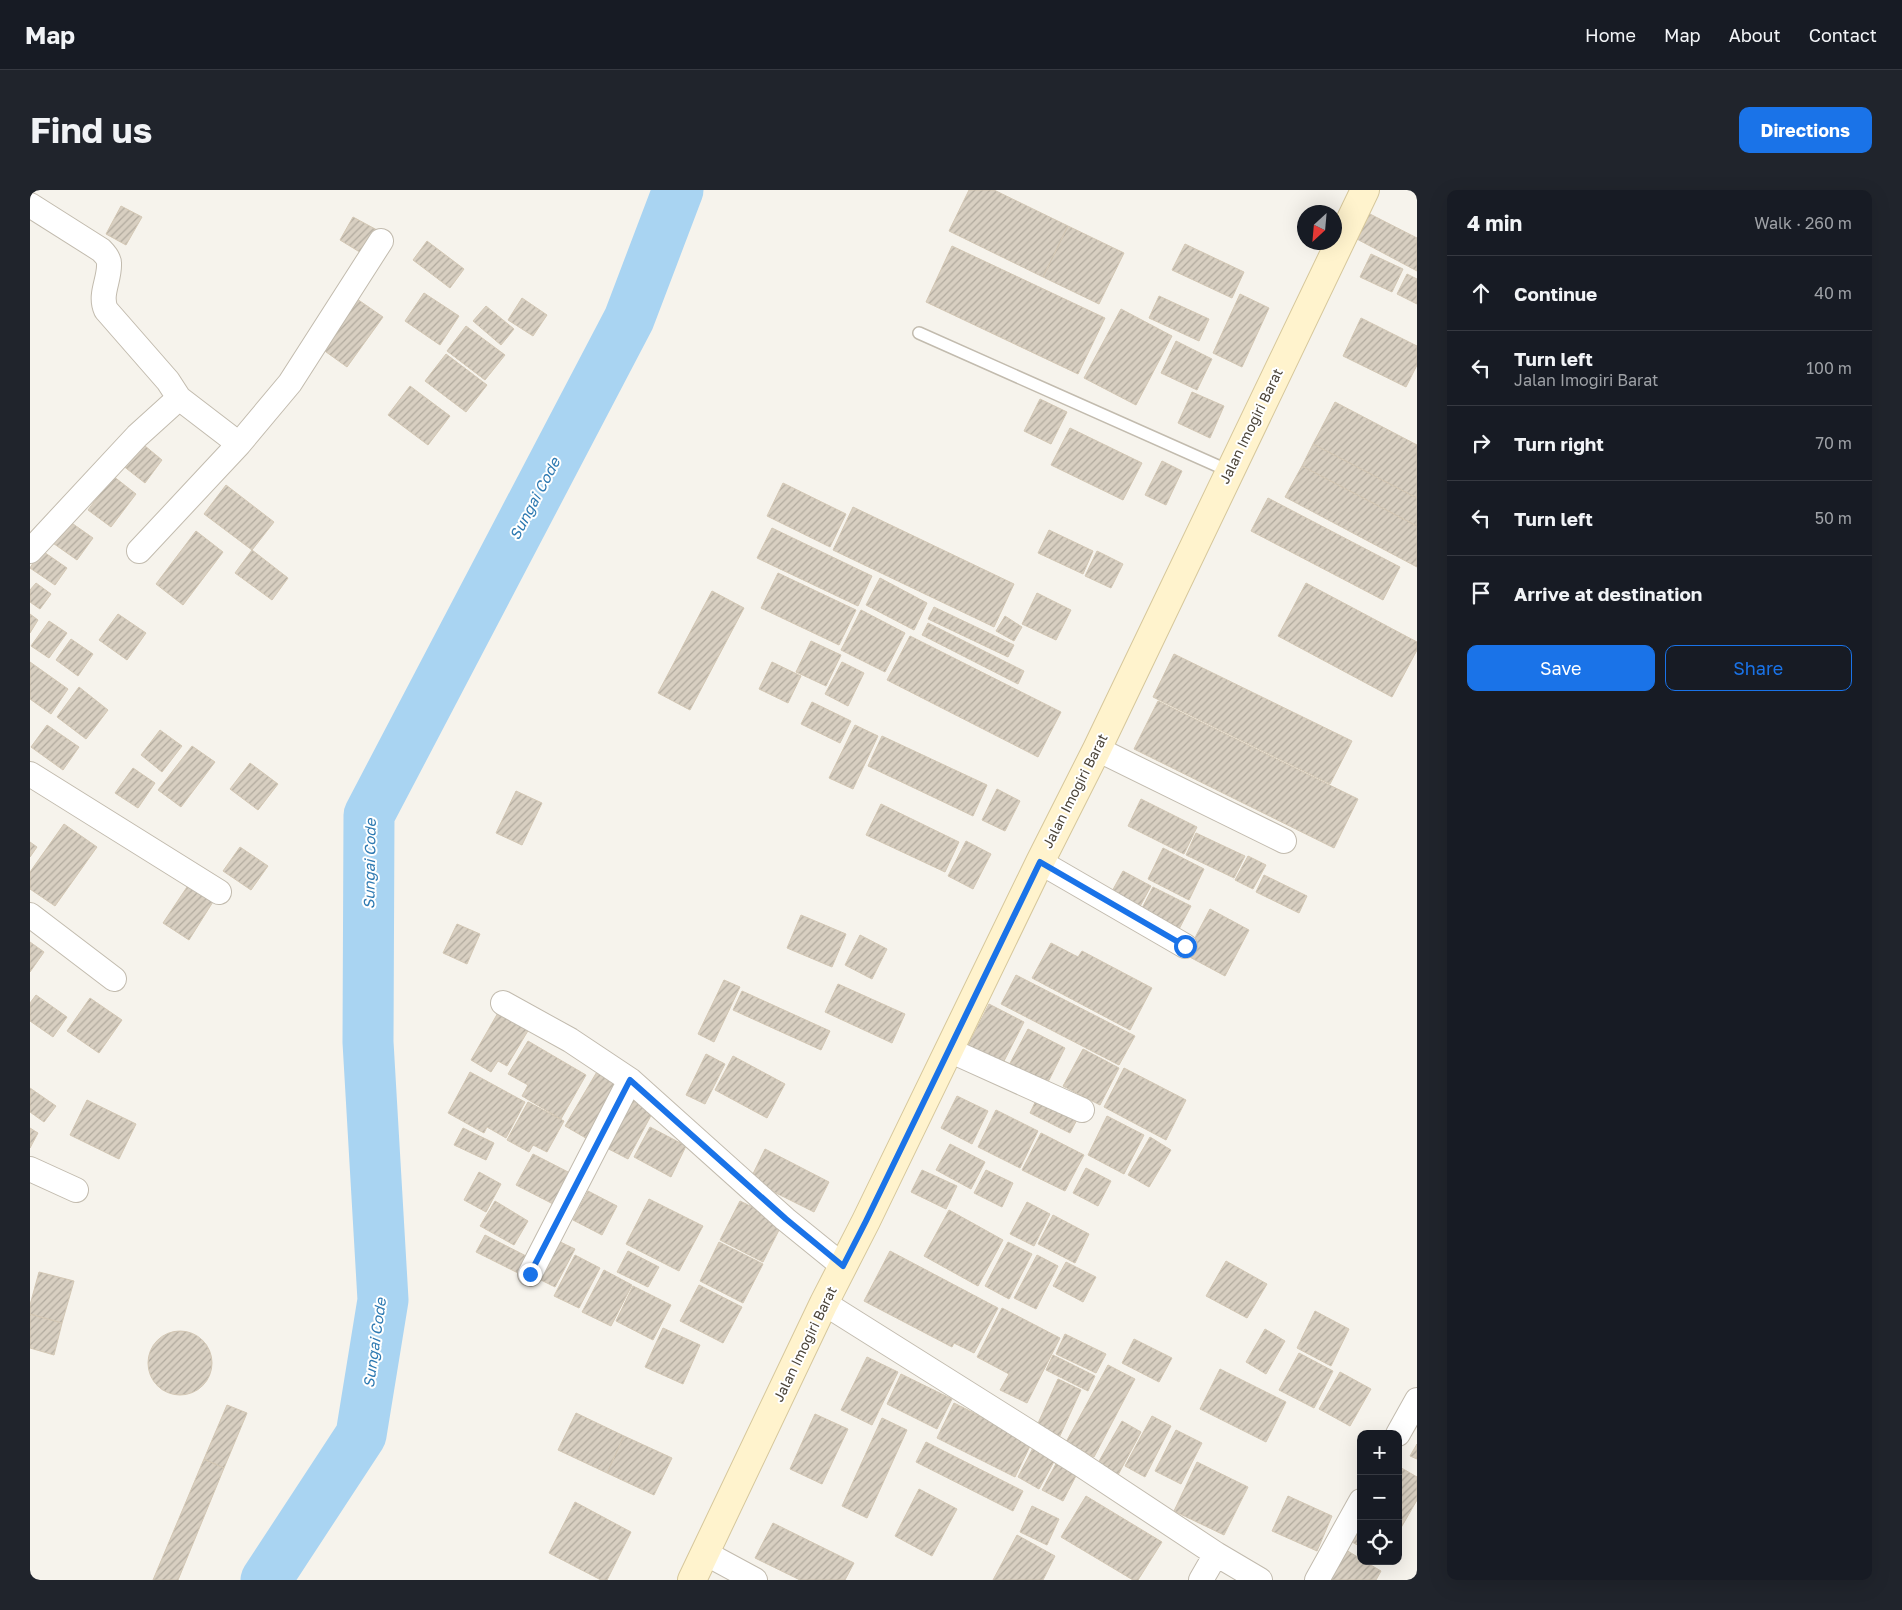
<!DOCTYPE html>
<html lang="en">
<head>
<meta charset="utf-8">
<style>
	body { margin:0; font-family:"Golos Text",sans-serif; background:#20242c; color:#f1f3f6 }
	.controls { position:absolute; right:15px; bottom:15px; display:grid; overflow:hidden; border-radius:10px; box-shadow:0 5px 20px #0002 }
	.controls button { width:45px; height:45px; display:grid; place-items:center; padding:0; border:0; border-bottom:1px solid #363941; background:#171b24; color:#f1f3f6; font:25px sans-serif }
	.compass { position:absolute; left:1267px; top:15px; width:45px; height:45px; border-radius:50%; background:#171b24; box-shadow:0 5px 20px #0002; rotate:206deg }
	.stop { position:absolute; width:15px; height:15px; margin:-11px; border:4px solid #1a73e8; border-radius:50%; background:#fff }
	.stop.end { background:#1a73e8; border-color:#fff; box-shadow:0 1px 5px #0008 }
	.list { margin:0; padding:0; list-style:none }
	h2 { display:flex; justify-content:space-between; align-items:center; height:65px; margin:0; padding:0 20px; font-size:21px }
	h2 small { font-size:16px; font-weight:400; color:#9ea1a6 }
	.list li { display:grid; grid-template-columns:32px 1fr auto; gap:15px; align-items:center; box-sizing:border-box; height:75px; padding:0 20px; border-top:1px solid #363941 }
	.list b { display:block; font-size:19px; white-space:nowrap }
	.list p { margin:0; font-size:16px; white-space:nowrap; color:#9ea1a6 }
	.list em { font-size:16px; font-style:normal; color:#9ea1a6 }
	.actions { display:flex; gap:10px; padding:15px 20px }
	.actions a { flex:1; padding:11px 0; border:1px solid #1a73e8; border-radius:10px; text-align:center; font-size:18px; color:#1a73e8 }
	.actions .main { background:#1a73e8; color:#fff }
	.icon { flex:none; width:28px; height:28px; fill:none; stroke:currentColor; stroke-width:2; stroke-linecap:round; stroke-linejoin:round }
	.map { position:relative; flex:none; width:1387px; height:1390px; overflow:hidden; border-radius:10px }
	header { display:flex; align-items:center; gap:30px; box-sizing:border-box; height:70px; padding:0 25px; background:#171b24; border-bottom:1px solid #363941 }
	header strong { font-size:24px }
	nav { display:flex; gap:28px; margin-inline-start:auto; font-size:18px }
	.intro { display:flex; align-items:center; justify-content:space-between; box-sizing:border-box; height:120px; padding:0 30px }
	h1 { margin:0; font-size:35px }
	.button { padding:12px 22px; border-radius:10px; background:#1a73e8; color:#fff; font-size:18px; font-weight:700 }
	main { display:flex; gap:30px; padding:0 30px }
	aside { flex:1; background:#171b24; border-radius:10px; box-shadow:0 5px 20px #0002 }
	.map>svg:first-child { display:block }
	.lines { fill:none; stroke-linecap:round; stroke-linejoin:round }
	.river { stroke:#a9d4f2; stroke-width:51 }
	.building { fill:url(#building-hatch); stroke:#d3c7b4 }
	.service-casing { stroke:#c2bbae; stroke-width:14 }
	.minor-casing { stroke:#c2bbae; stroke-width:26 }
	.secondary-casing { stroke:#d6c79b; stroke-width:30 }
	.service { stroke:#fff; stroke-width:11 }
	.minor { stroke:#fff; stroke-width:24 }
	.secondary { stroke:#fff3cd; stroke-width:28 }
	.route { stroke:#1a73e8; stroke-width:6 }
	.labels { text-anchor:middle; stroke-width:4; stroke-linejoin:round; paint-order:stroke }
	.street-label { font-size:14px; fill:#4b4439; stroke:#fff }
	.water-label { font-size:15px; font-style:italic; fill:#2e7ab2; stroke:#fff }
</style>
</head>
<body>
<header>
<strong>Map</strong>
<nav><a>Home</a><a>Map</a><a>About</a><a>Contact</a></nav>
</header>
<div class="intro"><h1>Find us</h1><a class="button">Directions</a></div>
<main>
<div class="map">
<svg width="1387" height="1390" viewBox="0 0 1387 1390">
	<defs>
		<pattern id="building-hatch" width="6" height="6" patternUnits="userSpaceOnUse" patternTransform="scale(1.25)"><rect width="6" height="6" fill="#d8cfc1"/><path d="M-1 1l2-2M0 6l6-6M5 7l2-2" fill="none" stroke="#b1aa9e"/></pattern>
	</defs>
	<rect width="100%" height="100%" fill="#f6f3ec"/>
	<g class="lines">
		<path class="river" d="M 236,1390 L 331,1245 L 353,1110 L 338,852 L 339,625 L 599,129 L 648,0"/>
	</g>
	<path class="building" d="M 939,0 L 964,0 L 1038,36 L 1013,87 L 919,41 Z
		M 91,16 L 112,27 L 96,55 L 76,44 Z
		M 1338,23 L 1387,48 L 1387,81 L 1325,48 Z
		M 323,27 L 347,40 L 333,64 L 310,50 Z
		M 1038,36 L 1094,63 L 1069,114 L 1013,87 Z
		M 397,51 L 434,79 L 420,98 L 383,70 Z
		M 1155,54 L 1214,82 L 1202,108 L 1142,80 Z
		M 922,56 L 1075,128 L 1048,184 L 896,112 Z
		M 1341,64 L 1373,79 L 1362,102 L 1330,87 Z
		M 1377,84 L 1387,89 L 1387,114 L 1367,104 Z
		M 394,103 L 429,126 L 410,155 L 375,131 Z
		M 1210,104 L 1239,118 L 1212,177 L 1183,163 Z
		M 1129,106 L 1179,129 L 1169,151 L 1119,128 Z
		M 492,108 L 517,125 L 503,146 L 478,130 Z
		M 327,109 L 353,127 L 317,177 L 292,159 Z
		M 456,116 L 484,139 L 471,155 L 443,131 Z
		M 1091,119 L 1142,146 L 1106,215 L 1054,188 Z
		M 1331,128 L 1387,156 L 1387,175 L 1376,197 L 1313,166 Z
		M 436,136 L 475,165 L 455,190 L 417,161 Z
		M 1146,151 L 1182,169 L 1167,200 L 1131,183 Z
		M 416,164 L 457,195 L 436,222 L 395,191 Z
		M 380,196 L 420,226 L 398,255 L 358,225 Z
		M 1162,202 L 1194,216 L 1180,248 L 1148,233 Z
		M 1010,209 L 1037,222 L 1021,254 L 994,241 Z
		M 1305,212 L 1387,255 L 1387,308 L 1283,254 Z
		M 1040,238 L 1112,273 L 1093,310 L 1021,275 Z
		M 109,251 L 132,270 L 115,293 L 92,275 Z
		M 1283,254 L 1387,308 L 1387,336 L 1272,276 Z
		M 1132,271 L 1152,281 L 1136,315 L 1115,305 Z
		M 1272,276 L 1387,336 L 1387,377 L 1255,307 Z
		M 83,286 L 106,304 L 81,337 L 58,320 Z
		M 753,293 L 816,324 L 800,357 L 737,326 Z
		M 196,295 L 244,332 L 222,360 L 174,324 Z
		M 1238,308 L 1370,377 L 1353,410 L 1221,341 Z
		M 823,317 L 984,394 L 964,437 L 803,360 Z
		M 36,329 L 63,348 L 47,370 L 20,351 Z
		M 742,338 L 842,386 L 828,416 L 727,368 Z
		M 1019,340 L 1063,361 L 1053,384 L 1008,363 Z
		M 166,341 L 193,362 L 153,415 L 126,394 Z
		M 11,360 L 37,378 L 25,395 L 0,378 Z
		M 222,360 L 258,388 L 242,410 L 205,383 Z
		M 1067,361 L 1093,374 L 1081,398 L 1055,386 Z
		M 748,383 L 826,420 L 809,455 L 731,418 Z
		M 850,388 L 897,413 L 884,440 L 836,415 Z
		M 6,393 L 21,404 L 10,419 L 0,412 L 0,400 Z
		M 1276,393 L 1387,452 L 1387,460 L 1362,507 L 1248,446 Z
		M 682,401 L 714,418 L 660,520 L 628,503 Z
		M 1007,403 L 1041,420 L 1026,450 L 992,434 Z
		M 904,417 L 984,455 L 978,467 L 898,429 Z
		M 831,420 L 875,443 L 855,482 L 811,460 Z
		M 0,424 L 8,430 L 0,443 Z
		M 88,424 L 116,443 L 97,470 L 69,450 Z
		M 975,426 L 992,437 L 984,451 L 966,441 Z
		M 19,431 L 37,443 L 19,468 L 1,456 Z
		M 898,433 L 994,481 L 988,494 L 892,445 Z
		M 880,446 L 1031,522 L 1008,567 L 857,490 Z
		M 41,449 L 63,464 L 48,486 L 26,470 Z
		M 781,451 L 811,465 L 796,496 L 766,482 Z
		M 1144,464 L 1322,551 L 1300,594 L 1123,507 Z
		M 0,472 L 38,499 L 21,524 L 0,509 Z
		M 742,472 L 771,486 L 758,513 L 729,499 Z
		M 812,472 L 834,483 L 818,516 L 795,504 Z
		M 49,497 L 78,520 L 56,549 L 27,527 Z
		M 1128,511 L 1328,609 L 1304,658 L 1104,559 Z
		M 782,512 L 821,531 L 810,553 L 771,534 Z
		M 17,535 L 49,557 L 33,580 L 1,557 Z
		M 825,535 L 848,546 L 823,599 L 799,588 Z
		M 130,540 L 152,556 L 132,582 L 111,565 Z
		M 852,546 L 957,595 L 943,626 L 838,576 Z
		M 162,556 L 185,572 L 151,617 L 128,600 Z
		M 220,573 L 248,594 L 228,620 L 200,599 Z
		M 103,578 L 125,593 L 108,618 L 85,603 Z
		M 967,599 L 990,611 L 975,641 L 952,630 Z
		M 486,601 L 512,613 L 492,655 L 466,643 Z
		M 1111,609 L 1167,637 L 1154,664 L 1098,636 Z
		M 851,614 L 929,652 L 915,682 L 836,645 Z
		M 34,634 L 67,657 L 25,716 L 0,699 L 0,682 Z
		M 1166,643 L 1215,666 L 1204,688 L 1156,665 Z
		M 936,651 L 961,664 L 943,699 L 918,686 Z
		M 0,652 L 7,657 L 0,667 Z
		M 210,657 L 238,676 L 221,700 L 193,681 Z
		M 1133,658 L 1174,679 L 1159,710 L 1118,689 Z
		M 1218,666 L 1236,675 L 1223,699 L 1205,690 Z
		M 1093,681 L 1121,696 L 1107,722 L 1079,707 Z
		M 1234,685 L 1277,706 L 1269,723 L 1226,702 Z
		M 161,691 L 186,707 L 159,750 L 133,733 Z
		M 1123,697 L 1161,716 L 1147,743 L 1109,724 Z
		M 1180,719 L 1219,740 L 1195,786 L 1156,765 Z
		M 771,725 L 816,744 L 802,777 L 757,758 Z
		M 427,734 L 450,744 L 437,774 L 413,763 Z
		M 830,745 L 857,759 L 842,789 L 815,775 Z
		M 0,752 L 14,762 L 0,782 Z
		M 1021,753 L 1048,767 L 1052,761 L 1122,798 L 1100,840 L 1002,788 Z
		M 986,785 L 1105,846 L 1089,875 L 971,814 Z
		M 694,790 L 710,797 L 684,852 L 668,844 Z
		M 808,794 L 875,824 L 862,853 L 795,822 Z
		M 712,801 L 800,841 L 791,860 L 703,820 Z
		M 6,805 L 37,827 L 23,847 L 0,831 L 0,813 Z
		M 60,808 L 92,830 L 69,863 L 37,841 Z
		M 959,814 L 994,832 L 973,873 L 938,855 Z
		M 469,821 L 499,839 L 477,876 L 468,871 L 461,882 L 441,870 Z
		M 998,839 L 1035,858 L 1016,896 L 978,877 Z
		M 498,851 L 556,885 L 531,929 L 492,906 L 498,895 L 478,884 Z
		M 1053,859 L 1089,878 L 1070,915 L 1033,896 Z
		M 676,864 L 695,874 L 675,914 L 656,905 Z
		M 703,866 L 755,894 L 737,928 L 685,900 Z
		M 1094,878 L 1156,910 L 1136,950 L 1074,917 Z
		M 568,880 L 594,895 L 561,951 L 535,936 Z
		M 440,882 L 495,912 L 476,948 L 457,937 L 454,943 L 418,923 Z
		M 0,898 L 26,916 L 14,932 L 0,922 Z
		M 599,902 L 626,916 L 598,969 L 571,955 Z
		M 1009,904 L 1050,924 L 1040,943 L 1000,923 Z
		M 927,906 L 958,921 L 942,954 L 911,938 Z
		M 57,910 L 106,934 L 89,969 L 40,945 Z
		M 498,912 L 534,931 L 517,962 L 503,955 L 499,962 L 477,950 Z
		M 966,920 L 1008,941 L 990,978 L 948,957 Z
		M 1077,926 L 1114,945 L 1094,984 L 1058,965 Z
		M 620,937 L 656,956 L 641,987 L 604,967 Z
		M 0,938 L 8,943 L 0,958 Z
		M 433,938 L 464,953 L 456,970 L 424,955 Z
		M 1011,943 L 1054,965 L 1035,1001 L 992,980 Z
		M 1120,947 L 1141,960 L 1119,997 L 1098,985 Z
		M 920,954 L 955,972 L 941,999 L 906,980 Z
		M 735,959 L 799,992 L 784,1022 L 720,990 Z
		M 503,964 L 542,984 L 525,1015 L 486,995 Z
		M 1056,978 L 1081,991 L 1068,1016 L 1043,1003 Z
		M 892,980 L 927,996 L 916,1019 L 881,1002 Z
		M 956,980 L 983,993 L 972,1017 L 944,1003 Z
		M 449,982 L 471,994 L 456,1022 L 434,1010 Z
		M 558,1001 L 587,1016 L 572,1045 L 543,1030 Z
		M 619,1009 L 673,1036 L 649,1081 L 596,1054 Z
		M 465,1011 L 498,1031 L 484,1055 L 450,1036 Z
		M 710,1011 L 753,1032 L 733,1072 L 690,1050 Z
		M 997,1012 L 1020,1024 L 1004,1056 L 980,1044 Z
		M 919,1020 L 973,1050 L 948,1096 L 894,1066 Z
		M 1023,1025 L 1059,1044 L 1045,1073 L 1008,1054 Z
		M 455,1045 L 500,1068 L 492,1085 L 446,1062 Z
		M 524,1049 L 545,1059 L 525,1097 L 505,1087 Z
		M 689,1052 L 733,1074 L 713,1113 L 670,1091 Z
		M 978,1052 L 1002,1064 L 979,1109 L 955,1096 Z
		M 598,1061 L 629,1077 L 618,1097 L 587,1082 Z
		M 860,1061 L 968,1118 L 944,1163 L 924,1153 L 922,1157 L 834,1111 Z
		M 545,1065 L 570,1078 L 549,1118 L 524,1106 Z
		M 1007,1065 L 1028,1076 L 1006,1119 L 984,1108 Z
		M 1196,1071 L 1237,1094 L 1217,1128 L 1176,1106 Z
		M 1036,1072 L 1066,1087 L 1053,1112 L 1023,1096 Z
		M 574,1080 L 602,1095 L 581,1136 L 552,1122 Z
		M 9,1082 L 44,1091 L 32,1133 L 0,1124 L 0,1115 Z
		M 669,1095 L 712,1117 L 693,1153 L 650,1131 Z
		M 603,1096 L 641,1115 L 623,1150 L 586,1131 Z
		M 972,1118 L 1030,1148 L 997,1213 L 970,1200 L 979,1184 L 947,1167 Z
		M 1285,1121 L 1319,1139 L 1301,1176 L 1267,1158 Z
		M 0,1124 L 32,1133 L 24,1165 L 0,1158 Z
		M 633,1138 L 670,1155 L 653,1194 L 615,1177 Z
		M 1235,1139 L 1255,1151 L 1236,1184 L 1216,1172 Z
		M118 1173a32 32 0 1 1 64 0a32 32 0 1 1-64 0Z
		M 1035,1144 L 1076,1164 L 1066,1183 L 1026,1164 Z
		M 1104,1149 L 1142,1168 L 1129,1192 L 1092,1173 Z
		M 1269,1163 L 1303,1181 L 1284,1218 L 1249,1200 Z
		M 1023,1165 L 1065,1186 L 1058,1201 L 1016,1180 Z
		M 837,1167 L 868,1182 L 842,1235 L 811,1220 Z
		M 1078,1175 L 1105,1189 L 1064,1267 L 1036,1252 Z
		M 1190,1179 L 1256,1212 L 1236,1252 L 1170,1219 Z
		M 1310,1182 L 1341,1199 L 1320,1236 L 1289,1219 Z
		M 871,1184 L 922,1209 L 907,1239 L 857,1214 Z
		M 1028,1189 L 1051,1200 L 1028,1250 L 1005,1240 Z
		M 924,1213 L 1002,1252 L 985,1287 L 907,1248 Z
		M 197,1215 L 217,1223 L 194,1278 L 174,1269 Z
		M 546,1223 L 594,1246 L 577,1283 L 528,1260 Z
		M 785,1224 L 818,1239 L 792,1294 L 760,1279 Z
		M 1122,1226 L 1141,1236 L 1115,1287 L 1095,1276 Z
		M 852,1228 L 877,1240 L 837,1328 L 812,1316 Z
		M 1092,1231 L 1111,1242 L 1088,1285 L 1068,1273 Z
		M 1146,1240 L 1172,1253 L 1151,1294 L 1125,1281 Z
		M 594,1246 L 642,1268 L 624,1305 L 577,1283 Z
		M 896,1252 L 993,1301 L 983,1321 L 886,1272 Z
		M 1005,1254 L 1027,1266 L 1009,1299 L 988,1287 Z
		M 1387,1254 L 1387,1269 L 1380,1266 Z
		M 174,1269 L 194,1278 L 148,1390 L 123,1390 Z
		M 1028,1270 L 1049,1280 L 1033,1311 L 1012,1300 Z
		M 1167,1272 L 1218,1297 L 1194,1345 L 1144,1321 Z
		M 1368,1276 L 1387,1287 L 1387,1310 L 1368,1343 Z
		M 889,1299 L 927,1319 L 902,1366 L 865,1346 Z
		M 1056,1306 L 1132,1352 L 1108,1390 L 1103,1390 L 1031,1347 Z
		M 1258,1306 L 1302,1326 L 1287,1361 L 1242,1341 Z
		M 545,1312 L 601,1342 L 577,1390 L 571,1390 L 519,1363 Z
		M 1002,1316 L 1029,1329 L 1017,1355 L 990,1342 Z
		M 743,1333 L 824,1373 L 815,1390 L 770,1390 L 725,1368 Z
		M 1331,1337 L 1331,1357 L 1322,1352 Z
		M 987,1345 L 1025,1366 L 1013,1390 L 963,1390 Z
		M 1316,1360 L 1331,1369 L 1331,1371 L 1334,1371 L 1351,1381 L 1346,1390 L 1298,1390 Z"/>
	<g class="lines">
		<g class="service-casing">
			<path id="service" d="M 889,143 L 1199,281"/>
		</g>
		<g class="minor-casing">
			<path id="minor" d="M 0,15 L 71,60 C 74,63 79,68 79,73 C 80,90 69,104 76,120 L 138,191 L 149,208 L 209,254 L 260,193 L 351,51
				M 0,361 L 107,246 L 149,208
				M 109,361 L 209,254
				M 1067,559 L 1254,651
				M 0,584 L 189,702
				M 1010,672 L 1155,756
				M 0,725 L 84,789
				M 473,813 L 540,850 L 600,890 L 755,1029 L 813,1076
				M 919,860 L 1052,920
				M 0,979 L 46,1000
				M 500,1084 L 600,890
				M 794,1113 L 1050,1274 L 1186,1364 L 1230,1390
				M 1368,1244 L 1387,1210
				M 675,1363 L 725,1390
				M 1171,1390 L 1186,1364
				M 1287,1390 L 1331,1311"/>
		</g>
		<g class="secondary-casing">
			<path id="secondary" d="M 662,1390 L 794,1113 L 836,1031 L 1010,672 L 1067,559 L 1335,0"/>
		</g>
		<use href="#service" class="service"/>
		<use href="#minor" class="minor"/>
		<use href="#secondary" class="secondary"/>
	</g>
	<g class="lines">
		<path class="route" d="M 500,1084 L 600,890 L 756,1029 L 813,1076 L 836,1031 L 1010,672 L 1155,756"/>
	</g>
	<g class="labels">
		<g class="street-label">
			<text transform="translate(1221 236) rotate(-64)" y="5">Jalan Imogiri Barat</text>
			<text transform="translate(1045 601) rotate(-63)" y="5">Jalan Imogiri Barat</text>
			<text transform="translate(775 1154) rotate(-64)" y="5">Jalan Imogiri Barat</text>
		</g>
		<g class="water-label">
			<text transform="translate(505 309) rotate(-62)" y="5">Sungai Code</text>
			<text transform="translate(340 674) rotate(-89)" y="5">Sungai Code</text>
			<text transform="translate(345 1153) rotate(-82)" y="5">Sungai Code</text>
		</g>
	</g>
</svg>
<div class="controls">
<button>+</button>
<button>−</button>
<button><svg class="icon" aria-label="locate" viewBox="0 0 24 24"><circle cx="12" cy="12" r="6"/><path d="M12 2v4M12 18v4M2 12h4M18 12h4"/></svg></button>
</div>
<svg class="compass" viewBox="-18 -18 36 36"><path d="M0-13l5 13h-10z" fill="#e53935"/><path d="M0 13l5-13h-10z" fill="#9ea1a6"/></svg>
<div class="stop" style="left:1155px;top:756px"></div>
<div class="stop end" style="left:500px;top:1084px"></div>
</div>
<aside>
<h2>4 min<small>Walk · 260 m</small></h2>
<ul class="list">
<li><svg class="icon" aria-label="ahead" viewBox="0 0 24 24"><path d="M12 20V5M6 11l6-6 6 6"/></svg><div><b>Continue</b></div><em>40 m</em></li>
<li><svg class="icon" aria-label="left" viewBox="0 0 24 24"><path d="M17 20v-9H6M10 6l-5 5 5 5"/></svg><div><b>Turn left</b><p>Jalan Imogiri Barat</p></div><em>100 m</em></li>
<li><svg class="icon" aria-label="right" viewBox="0 0 24 24"><path d="M7 20v-9h11M14 6l5 5-5 5"/></svg><div><b>Turn right</b></div><em>70 m</em></li>
<li><svg class="icon" aria-label="left" viewBox="0 0 24 24"><path d="M17 20v-9H6M10 6l-5 5 5 5"/></svg><div><b>Turn left</b></div><em>50 m</em></li>
<li><svg class="icon" aria-label="arrive" viewBox="0 0 24 24"><path d="M6 21V4h12l-3 4 3 4H6"/></svg><div><b>Arrive at destination</b></div></li>
</ul>
<div class="actions"><a class="main">Save</a><a>Share</a></div>
</aside>
</main>
</body>
</html>
